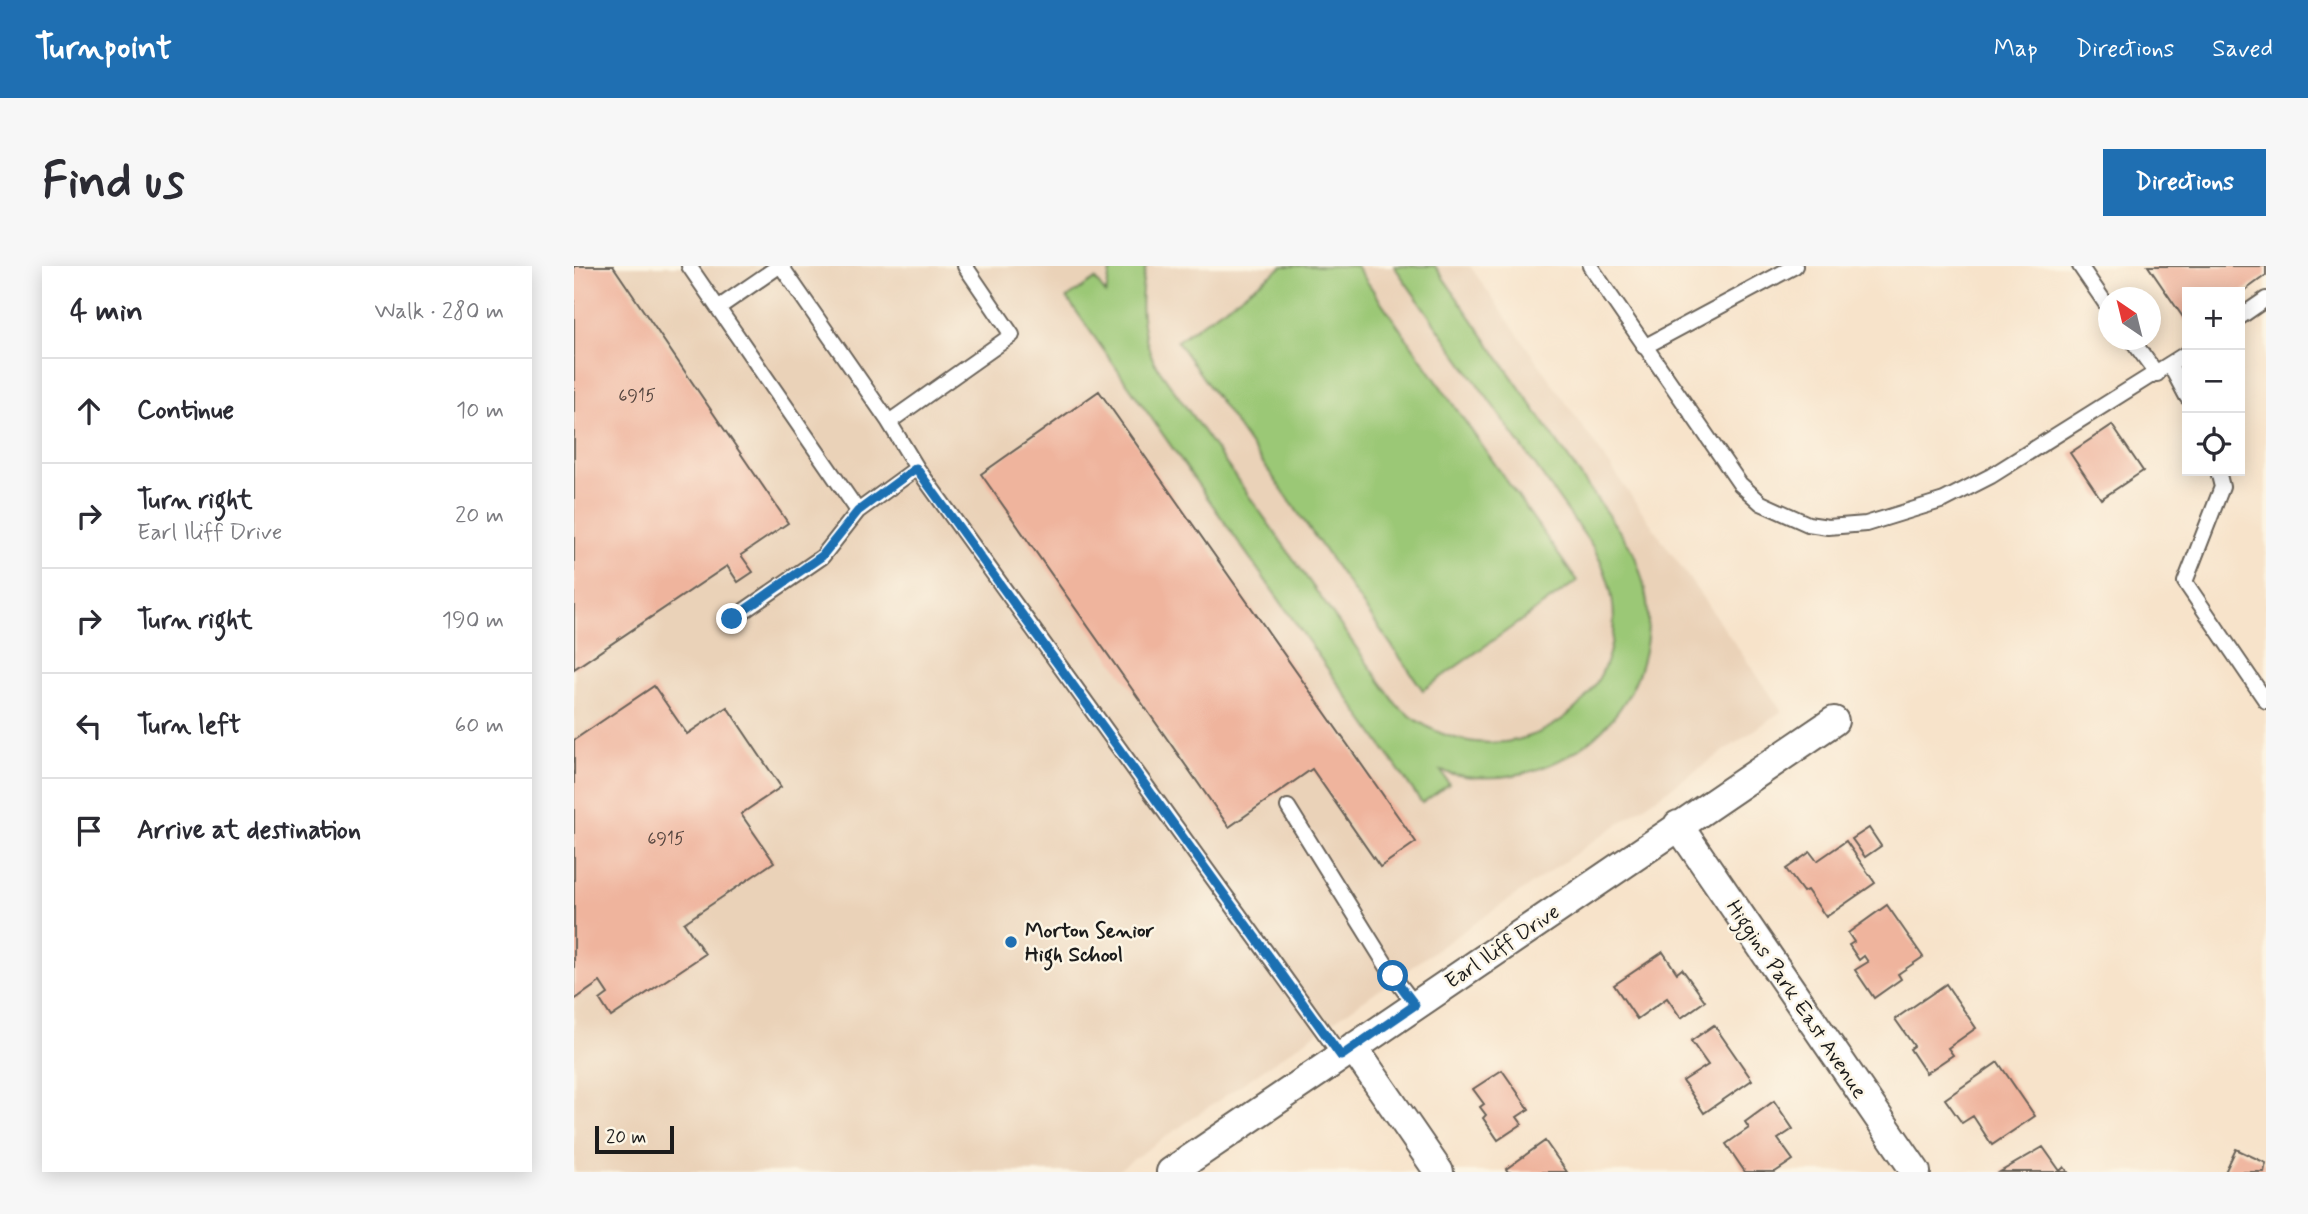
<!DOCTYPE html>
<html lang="en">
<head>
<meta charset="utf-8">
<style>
	body { margin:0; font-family:Mynerve,sans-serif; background:#f7f7f7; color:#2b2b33 }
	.controls { position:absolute; right:21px; top:21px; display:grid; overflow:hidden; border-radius:0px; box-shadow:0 4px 18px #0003 }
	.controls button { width:63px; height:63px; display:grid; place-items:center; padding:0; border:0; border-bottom:2px solid #e1e1e2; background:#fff; color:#2b2b33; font:35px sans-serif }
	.compass { position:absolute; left:1524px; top:21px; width:63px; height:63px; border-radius:50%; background:#fff; box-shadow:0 4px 18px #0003; rotate:325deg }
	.scale { position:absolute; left:21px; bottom:18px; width:79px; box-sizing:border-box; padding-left:7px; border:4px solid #1c1c1c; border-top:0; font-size:19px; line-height:24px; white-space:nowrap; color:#1c1c1c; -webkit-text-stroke:5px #fcf5e5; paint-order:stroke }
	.stop { position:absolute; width:21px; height:21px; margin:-16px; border:5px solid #1f6fb2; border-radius:50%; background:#fff }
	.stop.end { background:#1f6fb2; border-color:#fff; box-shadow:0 2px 7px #0008 }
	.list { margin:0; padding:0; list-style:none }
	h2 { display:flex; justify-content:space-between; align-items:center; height:91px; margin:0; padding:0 28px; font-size:30px }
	h2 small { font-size:23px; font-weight:400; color:#7c7c81 }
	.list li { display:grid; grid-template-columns:46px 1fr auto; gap:21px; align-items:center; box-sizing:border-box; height:105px; padding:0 28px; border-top:2px solid #e1e1e2 }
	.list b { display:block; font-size:26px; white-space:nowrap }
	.list p { margin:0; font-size:23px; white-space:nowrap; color:#7c7c81 }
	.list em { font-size:23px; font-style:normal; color:#7c7c81 }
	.icon { flex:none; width:38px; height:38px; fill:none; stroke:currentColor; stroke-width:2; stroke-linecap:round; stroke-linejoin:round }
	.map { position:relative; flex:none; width:1692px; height:906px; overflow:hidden; border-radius:0px }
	header { display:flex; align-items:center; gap:42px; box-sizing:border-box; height:98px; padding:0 35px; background:#1f6fb2; color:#fff }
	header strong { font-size:33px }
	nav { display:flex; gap:38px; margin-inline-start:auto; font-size:24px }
	.intro { display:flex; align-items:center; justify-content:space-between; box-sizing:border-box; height:168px; padding:0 42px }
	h1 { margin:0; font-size:49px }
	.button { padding:18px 32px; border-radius:0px; background:#1f6fb2; color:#fff; font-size:24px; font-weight:700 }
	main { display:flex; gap:42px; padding:0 42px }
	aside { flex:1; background:#fff; border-radius:0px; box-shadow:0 4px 18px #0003 }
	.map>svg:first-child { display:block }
	.built { fill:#ead2b8 }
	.green { fill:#9bc876; stroke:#5c7249; stroke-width:2 }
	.building { fill:#efb49d }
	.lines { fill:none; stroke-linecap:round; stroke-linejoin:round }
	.service-casing { stroke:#696259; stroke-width:18 }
	.minor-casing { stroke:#696259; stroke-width:32 }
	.service { stroke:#fff; stroke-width:14 }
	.minor { stroke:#fff; stroke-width:28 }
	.route { stroke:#1f6fb2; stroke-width:9 }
	.poi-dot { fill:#1f6fb2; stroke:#fcf5e5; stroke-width:2.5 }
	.labels { text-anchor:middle; stroke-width:5; stroke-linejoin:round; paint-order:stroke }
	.number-label { font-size:18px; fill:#51423c }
	.poi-label { font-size:21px; font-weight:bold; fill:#1c1c1c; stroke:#fcf5e5; text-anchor:start }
	.street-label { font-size:21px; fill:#1c1c1c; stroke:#fcf5e5 }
</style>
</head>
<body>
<header>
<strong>Turnpoint</strong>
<nav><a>Map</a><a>Directions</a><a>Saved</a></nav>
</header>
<div class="intro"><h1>Find us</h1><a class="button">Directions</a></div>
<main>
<aside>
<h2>4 min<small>Walk · 280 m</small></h2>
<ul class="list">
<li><svg class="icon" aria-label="ahead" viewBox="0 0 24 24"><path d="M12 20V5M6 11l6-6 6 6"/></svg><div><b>Continue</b></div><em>10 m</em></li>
<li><svg class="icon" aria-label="right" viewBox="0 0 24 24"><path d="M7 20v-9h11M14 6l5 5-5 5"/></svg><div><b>Turn right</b><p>Earl Iliff Drive</p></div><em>20 m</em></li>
<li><svg class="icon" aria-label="right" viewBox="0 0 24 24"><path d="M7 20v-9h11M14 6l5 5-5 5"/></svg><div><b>Turn right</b></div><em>190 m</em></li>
<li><svg class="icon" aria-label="left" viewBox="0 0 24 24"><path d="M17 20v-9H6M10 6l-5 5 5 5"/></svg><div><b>Turn left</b></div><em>60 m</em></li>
<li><svg class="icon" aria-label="arrive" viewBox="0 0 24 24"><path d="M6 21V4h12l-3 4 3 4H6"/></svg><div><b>Arrive at destination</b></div></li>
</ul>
</aside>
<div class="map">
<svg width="1692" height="906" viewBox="0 0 1692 906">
	<rect width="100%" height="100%" fill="#fcf5e5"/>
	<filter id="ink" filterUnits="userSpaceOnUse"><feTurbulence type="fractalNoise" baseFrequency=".0143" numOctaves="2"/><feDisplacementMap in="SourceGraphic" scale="14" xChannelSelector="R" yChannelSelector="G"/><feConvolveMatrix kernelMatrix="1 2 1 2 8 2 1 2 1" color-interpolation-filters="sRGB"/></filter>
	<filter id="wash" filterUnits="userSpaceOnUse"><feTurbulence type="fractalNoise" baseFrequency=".00686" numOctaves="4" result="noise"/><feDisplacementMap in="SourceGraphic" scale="28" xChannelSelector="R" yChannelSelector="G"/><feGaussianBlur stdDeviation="1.57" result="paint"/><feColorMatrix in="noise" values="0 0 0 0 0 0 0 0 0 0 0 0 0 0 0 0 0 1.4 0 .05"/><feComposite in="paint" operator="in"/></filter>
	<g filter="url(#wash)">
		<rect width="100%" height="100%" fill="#f7e3ca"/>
		<path class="built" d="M 0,0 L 896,0 L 1208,445 L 541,906 L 0,906 Z"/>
		<path class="green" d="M 537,0 L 572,0 C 564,34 566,63 580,96 L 823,439 C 938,542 1097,416 1019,281 L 820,0 L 861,0 L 1059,285 C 1068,309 1075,332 1074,358 C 1071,463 966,534 867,505 L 875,518 L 848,537 L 493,32 L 521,13 L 532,28 Z
			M 709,0 L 782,0 L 1003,315 L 849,424 L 603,75 Z"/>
		<g id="blocks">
			<path class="building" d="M 0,0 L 39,0 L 214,257 L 167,289 L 179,306 L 164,316 L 153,300 L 0,403 Z
				M 1574,0 L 1692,0 L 1692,9 L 1666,28 L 1613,26 L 1613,57 Z
				M 525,125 L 842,576 L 806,601 L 738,503 L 655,561 L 407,208 Z
				M 1538,159 L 1569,205 L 1527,233 L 1496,187 Z
				M 80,420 L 113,468 L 153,441 L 207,521 L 167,548 L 200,596 L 110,657 L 131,688 L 37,751 L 26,734 L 34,728 L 26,716 L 0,734 L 0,474 Z
				M 1295,562 L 1307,580 L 1291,591 L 1278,573 Z
				M 1272,575 L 1301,617 L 1252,651 L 1233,624 L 1229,626 L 1212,603 L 1236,586 L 1243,595 Z
				M 1313,639 L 1349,691 L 1324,708 L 1327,713 L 1300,732 L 1281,704 L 1294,696 L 1290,690 L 1285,694 L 1275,679 L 1280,676 L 1274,667 Z
				M 1089,686 L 1103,707 L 1108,703 L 1131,735 L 1107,752 L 1093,732 L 1063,753 L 1040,719 Z
				M 1372,718 L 1402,762 L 1374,782 L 1379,789 L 1352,807 L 1336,783 L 1340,780 L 1321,753 Z
				M 1140,759 L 1178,814 L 1130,847 L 1109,815 L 1134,799 L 1117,775 Z
				M 1424,796 L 1461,850 L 1418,879 L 1399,850 L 1388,857 L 1371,833 Z
				M 928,804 L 955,843 L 943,851 L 948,858 L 924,874 L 909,852 L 912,849 L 906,841 L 910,838 L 899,823 Z
				M 1200,835 L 1219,863 L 1204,873 L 1219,894 L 1201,906 L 1171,906 L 1152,878 L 1175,862 L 1171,856 Z
				M 971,875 L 993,906 L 934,906 L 932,903 Z
				M 1469,881 L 1486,905 L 1490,901 L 1494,906 L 1426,906 Z
				M 1662,883 L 1692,897 L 1690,906 L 1651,906 Z"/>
		</g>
	</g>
	<g filter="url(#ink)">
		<use href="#blocks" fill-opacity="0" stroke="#696259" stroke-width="2"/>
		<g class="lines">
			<g class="service-casing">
				<path id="service" d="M 115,0 L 284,245 L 343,202 L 767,790
					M 207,0 L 315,156
					M 1016,0 L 1166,218 L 1187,237 L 1234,258 L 1254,261 L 1292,258 L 1370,234 L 1417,210 L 1613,87
					M 1506,0 L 1534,41
					M 144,42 L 205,0
					M 1666,51 L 1692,33
					M 1558,74 L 1583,108
					M 1070,81 L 1221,0
					M 1596,99 L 1613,131
					M 343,202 L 315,156 L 438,69 L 391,0
					M 1644,205 L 1648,221 L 1611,316 L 1692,435
					M 158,353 L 248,291 L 284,245
					M 714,541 L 819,710 L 841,739"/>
			</g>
			<g class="minor-casing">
				<path id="minor" d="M 1104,559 L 1342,906
					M 779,781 L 865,906
					M 597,906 L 1260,455"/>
			</g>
			<use href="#service" class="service"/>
			<use href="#minor" class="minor"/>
		</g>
	</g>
	<g class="lines" filter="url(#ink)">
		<path class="route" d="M 158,353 L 248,290 L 284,245 L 342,202 L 767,790 L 841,739 L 819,710"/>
	</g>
	<circle class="poi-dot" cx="437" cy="676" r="7"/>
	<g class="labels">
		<g class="number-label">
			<text x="63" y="135">6915</text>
			<text x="92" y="578">6915</text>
		</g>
		<g class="poi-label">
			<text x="451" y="671">Morton Senior<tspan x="451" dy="24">High School</tspan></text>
		</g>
		<g class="street-label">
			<text transform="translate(928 680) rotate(-34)" y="7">Earl Iliff Drive</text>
			<text transform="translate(1223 733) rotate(56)" y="7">Higgins Park East Avenue</text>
		</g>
	</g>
</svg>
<div class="controls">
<button>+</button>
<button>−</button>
<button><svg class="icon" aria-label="locate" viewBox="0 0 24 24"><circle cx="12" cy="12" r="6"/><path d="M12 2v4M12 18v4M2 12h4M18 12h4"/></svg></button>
</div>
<svg class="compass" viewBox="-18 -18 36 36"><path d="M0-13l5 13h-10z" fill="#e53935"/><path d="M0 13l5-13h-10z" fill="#7c7c81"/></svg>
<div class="scale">20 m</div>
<div class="stop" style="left:819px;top:710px"></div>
<div class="stop end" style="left:158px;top:353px"></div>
</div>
</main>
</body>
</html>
